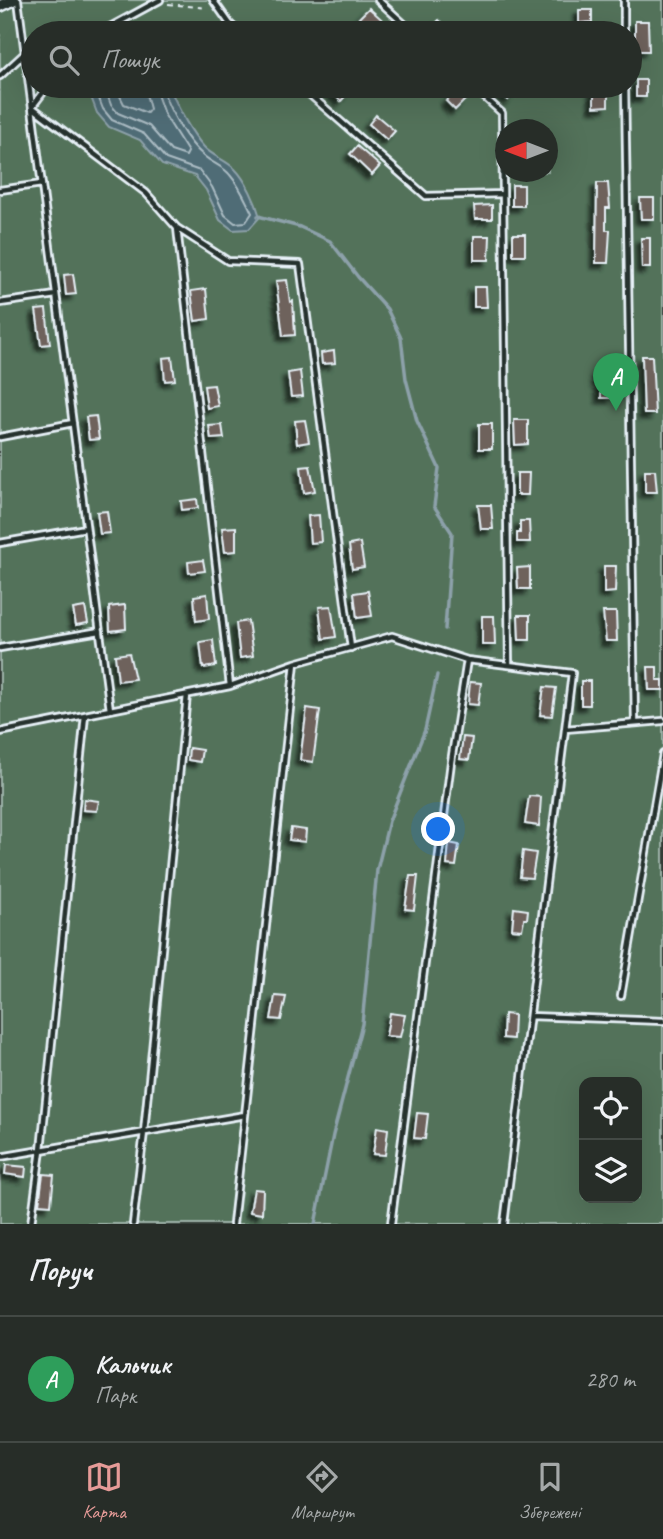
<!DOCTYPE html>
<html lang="uk">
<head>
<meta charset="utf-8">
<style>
	body { margin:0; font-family:Caveat,sans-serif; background:#2f3530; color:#f1f3f6 }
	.controls { position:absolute; right:21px; bottom:21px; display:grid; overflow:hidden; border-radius:14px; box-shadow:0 7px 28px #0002 }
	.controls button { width:63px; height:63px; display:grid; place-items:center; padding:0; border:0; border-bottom:2px solid #434945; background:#272d28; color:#f1f3f6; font:35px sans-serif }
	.compass { position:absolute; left:495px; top:119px; width:63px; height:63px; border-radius:50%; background:#272d28; box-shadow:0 7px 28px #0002; rotate:270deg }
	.you { position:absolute; left:439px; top:830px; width:24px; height:24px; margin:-18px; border:5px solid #fff; border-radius:50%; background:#1a73e8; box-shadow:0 0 0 10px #1a73e833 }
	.badge { display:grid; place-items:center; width:46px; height:46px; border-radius:50%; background:#e69b98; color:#fff; font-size:23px; font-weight:700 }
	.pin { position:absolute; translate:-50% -58px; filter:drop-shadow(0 2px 4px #0008) }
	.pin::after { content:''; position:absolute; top:37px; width:24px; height:21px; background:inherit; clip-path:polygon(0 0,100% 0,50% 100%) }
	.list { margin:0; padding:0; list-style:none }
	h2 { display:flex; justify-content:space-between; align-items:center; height:91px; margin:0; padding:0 28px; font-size:30px }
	h2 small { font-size:23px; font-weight:400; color:#a4a8a8 }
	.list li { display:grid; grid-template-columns:46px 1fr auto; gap:21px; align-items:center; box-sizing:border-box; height:126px; padding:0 28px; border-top:2px solid #434945 }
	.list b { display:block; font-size:26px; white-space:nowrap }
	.list p { margin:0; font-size:23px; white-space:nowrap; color:#a4a8a8 }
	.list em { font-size:23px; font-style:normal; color:#a4a8a8 }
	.icon { flex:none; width:38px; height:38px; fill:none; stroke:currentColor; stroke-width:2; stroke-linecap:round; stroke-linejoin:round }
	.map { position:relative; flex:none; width:663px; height:1224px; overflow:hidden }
	.search { position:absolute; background:#272d28; box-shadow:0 7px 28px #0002; left:21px; right:21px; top:21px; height:77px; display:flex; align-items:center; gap:18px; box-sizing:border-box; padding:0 24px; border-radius:38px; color:#a4a8a8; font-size:26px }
	.sheet { height:217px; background:#272d28 }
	nav { display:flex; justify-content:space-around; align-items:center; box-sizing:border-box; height:98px; border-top:2px solid #434945; background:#272d28; font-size:19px; color:#a4a8a8 }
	nav a { display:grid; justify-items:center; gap:4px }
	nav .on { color:#e69b98 }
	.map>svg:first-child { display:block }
	.green { fill:#52725a; stroke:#9db2a9; stroke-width:2; fill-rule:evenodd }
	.water { fill:#506c76; stroke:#8da1aa; stroke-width:2 }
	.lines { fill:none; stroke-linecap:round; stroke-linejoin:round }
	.shore { stroke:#abbcc4; stroke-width:2 }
	.stream { stroke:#8da1aa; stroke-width:3.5 }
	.building { fill:#6e625c; stroke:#e8f1f8; stroke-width:2; filter:url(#shadow) }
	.service-casing { stroke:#e8f1f8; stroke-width:10 }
	.minor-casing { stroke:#e8f1f8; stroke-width:15 }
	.path { stroke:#e8f1f8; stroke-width:2; stroke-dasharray:5 5; stroke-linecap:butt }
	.service { stroke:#26332d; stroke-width:4.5 }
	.minor { stroke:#26332d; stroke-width:10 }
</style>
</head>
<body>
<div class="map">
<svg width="663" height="1224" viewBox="0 0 663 1224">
	<defs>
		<filter id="shadow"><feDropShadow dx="-5" dy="5" stdDeviation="2" flood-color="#0009"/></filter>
	</defs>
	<rect width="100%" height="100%" fill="#343c36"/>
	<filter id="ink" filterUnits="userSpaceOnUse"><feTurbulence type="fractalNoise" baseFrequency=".0143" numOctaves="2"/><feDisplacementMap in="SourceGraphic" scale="14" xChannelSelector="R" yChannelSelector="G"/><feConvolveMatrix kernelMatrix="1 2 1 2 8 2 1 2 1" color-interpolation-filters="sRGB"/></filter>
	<g filter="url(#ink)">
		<path class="green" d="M 0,0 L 663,0 L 663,1224 L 0,1224 ZM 33,33 L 630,33 L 630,86 L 33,86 ZM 505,130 L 548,130 L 548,172 L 505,172 ZM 584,1082 L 637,1082 L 637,1198 L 584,1198 Z"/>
		<path class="water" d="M 87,86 L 169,86 C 178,108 188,129 204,147 C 212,156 226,160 235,169 C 246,180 256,202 260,217 L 249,229 L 233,230 L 220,220 L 206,190 L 195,176 L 162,165 L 140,140 L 109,127 L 97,113 Z"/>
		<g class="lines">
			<path class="shore" d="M 94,86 L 103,109 L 112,120 L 144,134 L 166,159 L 200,171 L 212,187 L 225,215 L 235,223 L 246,222 L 252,213 C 246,201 240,186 230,175 C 224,167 212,163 204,156 C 188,143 165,106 163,86
				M 104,86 L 111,105 L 118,113 L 149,126 L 171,151 L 186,156 L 188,152 L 164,114 L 154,86
				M 115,86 L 124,104 L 147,113 L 150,109 L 144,86"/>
			<path class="stream" d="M 258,216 L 300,227 L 330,241 L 358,277 L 387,309 L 401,338 L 406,379 L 417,421 L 439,468 L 434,506 L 452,533 L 445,629
				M 315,1224 L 333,1135 L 362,1024 L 377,870 L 389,821 L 425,730 L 437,675"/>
		</g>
		<path class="building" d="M 369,8 L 388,25 L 381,33 L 377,33 L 359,18 Z
			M 579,10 L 592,10 L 592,22 L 579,23 Z
			M 439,20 L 454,33 L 427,33 Z
			M 635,21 L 648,21 L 649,51 L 635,51 Z
			M 636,80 L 646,80 L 646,97 L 636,97 Z
			M 324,86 L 342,86 L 349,92 L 341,101 Z
			M 492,86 L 511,86 L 516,91 L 508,100 Z
			M 594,86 L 608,86 L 608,106 L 594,107 Z
			M 455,91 L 465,100 L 455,110 L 446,101 Z
			M 376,115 L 395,131 L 387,140 L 369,124 Z
			M 357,146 L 380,166 L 372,175 L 350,154 Z
			M 597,183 L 608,183 L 610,208 L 606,208 L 606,230 L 610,230 L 608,263 L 596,263 Z
			M 512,185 L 524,185 L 524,206 L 512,206 Z
			M 640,198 L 654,198 L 654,219 L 641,219 Z
			M 492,205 L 492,219 L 475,219 L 474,206 Z
			M 513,234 L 525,234 L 525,255 L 513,255 Z
			M 474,236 L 490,236 L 489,260 L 474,260 Z
			M 641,238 L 650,238 L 650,268 L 642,268 Z
			M 73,274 L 76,294 L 66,295 L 64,275 Z
			M 287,280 L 290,302 L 293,301 L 295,335 L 283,336 L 276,281 Z
			M 474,287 L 486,287 L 487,307 L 474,307 Z
			M 206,289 L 209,319 L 195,321 L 191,291 Z
			M 46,309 L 50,344 L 41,345 L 36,310 Z
			M 334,351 L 335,363 L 322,364 L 321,353 Z
			M 642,356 L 652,356 L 655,414 L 644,414 Z
			M 172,357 L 175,380 L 165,381 L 163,358 Z
			M 300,371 L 303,396 L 291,397 L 288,373 Z
			M 598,371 L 611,371 L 613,398 L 601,398 L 601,382 L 598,382 Z
			M 214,385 L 218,406 L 207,408 L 204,386 Z
			M 96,416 L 99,439 L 89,440 L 86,417 Z
			M 305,420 L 309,442 L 297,444 L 295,421 Z
			M 514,420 L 528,420 L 528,444 L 515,445 Z
			M 479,424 L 492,424 L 492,449 L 479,449 Z
			M 222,425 L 224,438 L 211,439 L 209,426 Z
			M 310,466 L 315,491 L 304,493 L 301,467 Z
			M 645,470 L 655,470 L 657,492 L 645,492 Z
			M 517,473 L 529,473 L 528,495 L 517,495 Z
			M 197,499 L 198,508 L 182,510 L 181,501 Z
			M 478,505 L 491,505 L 493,529 L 481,529 Z
			M 107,511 L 110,533 L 100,534 L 97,512 Z
			M 319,515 L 321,542 L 310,543 L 308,516 Z
			M 520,521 L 529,521 L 530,542 L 517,542 L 517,533 L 520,533 Z
			M 236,527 L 236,551 L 225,552 L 222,528 Z
			M 360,543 L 364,567 L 352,569 L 349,545 Z
			M 203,560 L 205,571 L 189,573 L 188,562 Z
			M 604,566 L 616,566 L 615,592 L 604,593 Z
			M 530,567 L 530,589 L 518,589 L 517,568 Z
			M 368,591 L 372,616 L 357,618 L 354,593 Z
			M 207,594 L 209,619 L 196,621 L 194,596 Z
			M 125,605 L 126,629 L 110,631 L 109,607 Z
			M 331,606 L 336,637 L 323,639 L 319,607 Z
			M 85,607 L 88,623 L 76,625 L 73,609 Z
			M 603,612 L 616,612 L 617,641 L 606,641 Z
			M 518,615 L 530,615 L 530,640 L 519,640 Z
			M 482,616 L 494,616 L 495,645 L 482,645 Z
			M 248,621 L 253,656 L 240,658 L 236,623 Z
			M 213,640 L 216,666 L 203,668 L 200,642 Z
			M 129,653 L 135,679 L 118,681 L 115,655 Z
			M 648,667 L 657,667 L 657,680 L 663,680 L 663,690 L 649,690 Z
			M 581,681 L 590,681 L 590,705 L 581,705 Z
			M 470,682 L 481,683 L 478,705 L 468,704 Z
			M 544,687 L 556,688 L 552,716 L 540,715 Z
			M 307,708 L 320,710 L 313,762 L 300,760 Z
			M 463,737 L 472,738 L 469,760 L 460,759 Z
			M 189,748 L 202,750 L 200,762 L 188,760 Z
			M 529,796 L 541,797 L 539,826 L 525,824 Z
			M 84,799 L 99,801 L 97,811 L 83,810 Z
			M 291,828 L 306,830 L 305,842 L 289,840 Z
			M 449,843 L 459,845 L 456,866 L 447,865 Z
			M 523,851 L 536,853 L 532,878 L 520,877 Z
			M 410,876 L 418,876 L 414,910 L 405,909 Z
			M 514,908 L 528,910 L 527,919 L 524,919 L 522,930 L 512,929 Z
			M 275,996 L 286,997 L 281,1020 L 271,1019 Z
			M 390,1013 L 405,1015 L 400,1037 L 386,1036 Z
			M 504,1014 L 514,1015 L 513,1039 L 503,1038 Z
			M 417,1113 L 428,1114 L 425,1139 L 414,1138 Z
			M 377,1127 L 388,1129 L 385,1155 L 373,1154 Z
			M 6,1165 L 26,1167 L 25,1177 L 5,1174 Z
			M 43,1174 L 54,1175 L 51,1205 L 39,1204 Z
			M 254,1189 L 263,1190 L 262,1214 L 250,1212 Z"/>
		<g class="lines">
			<g class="service-casing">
				<path id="service" d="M 18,0 L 110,710
					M 213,0 L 230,24 L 240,33
					M 378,0 L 414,33
					M 624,0 L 624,33
					M 99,33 L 160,0
					M 0,76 L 25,53
					M 48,86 L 32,107 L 146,193 L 177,228 L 228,261 L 300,264 L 351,648
					M 300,86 L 426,196 L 503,194
					M 472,86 L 502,113 L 509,665
					M 625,86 L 635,723
					M 0,190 L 42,184
					M 177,228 L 230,686
					M 0,303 L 56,295
					M 0,437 L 73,423
					M 0,543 L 86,528
					M 0,648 L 100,631
					M 565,729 L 663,721
					M 0,732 L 230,686 L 295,663 L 392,636 L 467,660 L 572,673 L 504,1224
					M 621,996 L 663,754
					M 530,1016 L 663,1021
					M 0,1157 L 245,1115
					M 31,1224 L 41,1150 L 85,715
					M 133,1224 L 144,1132 L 187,695
					M 233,1224 L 295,663
					M 391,1224 L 451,762 L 467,660"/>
			</g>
			<g class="minor-casing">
				<path id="minor" d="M 0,6 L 13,0"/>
			</g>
			<path class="path" d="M 168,4 L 207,8"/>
			<use href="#service" class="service"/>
			<use href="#minor" class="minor"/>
		</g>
	</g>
</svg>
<div class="controls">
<button><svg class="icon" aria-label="locate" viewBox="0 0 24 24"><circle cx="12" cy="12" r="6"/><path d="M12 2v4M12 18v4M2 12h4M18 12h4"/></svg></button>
<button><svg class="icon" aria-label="layers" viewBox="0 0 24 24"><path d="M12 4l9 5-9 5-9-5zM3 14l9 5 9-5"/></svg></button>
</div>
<svg class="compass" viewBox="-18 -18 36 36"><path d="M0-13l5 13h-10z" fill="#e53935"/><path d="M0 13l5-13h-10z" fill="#a4a8a8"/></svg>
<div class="you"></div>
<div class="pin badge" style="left:616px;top:411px;background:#2e9e5b">A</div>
<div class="search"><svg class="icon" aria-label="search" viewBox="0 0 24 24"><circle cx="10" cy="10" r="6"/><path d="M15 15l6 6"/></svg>Пошук</div>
</div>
<section class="sheet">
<h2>Поруч<small></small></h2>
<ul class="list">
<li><span class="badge" style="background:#2e9e5b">A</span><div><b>Кальчик</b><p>Парк</p></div><em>280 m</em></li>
</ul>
</section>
<nav>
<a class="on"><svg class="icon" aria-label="map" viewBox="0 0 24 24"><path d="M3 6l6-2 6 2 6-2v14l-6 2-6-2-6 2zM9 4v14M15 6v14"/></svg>Карта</a>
<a><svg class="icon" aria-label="directions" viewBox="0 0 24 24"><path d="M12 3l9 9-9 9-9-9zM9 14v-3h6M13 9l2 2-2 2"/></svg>Маршрут</a>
<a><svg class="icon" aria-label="saved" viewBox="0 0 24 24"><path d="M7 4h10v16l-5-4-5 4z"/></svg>Збережені</a>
</nav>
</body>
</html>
